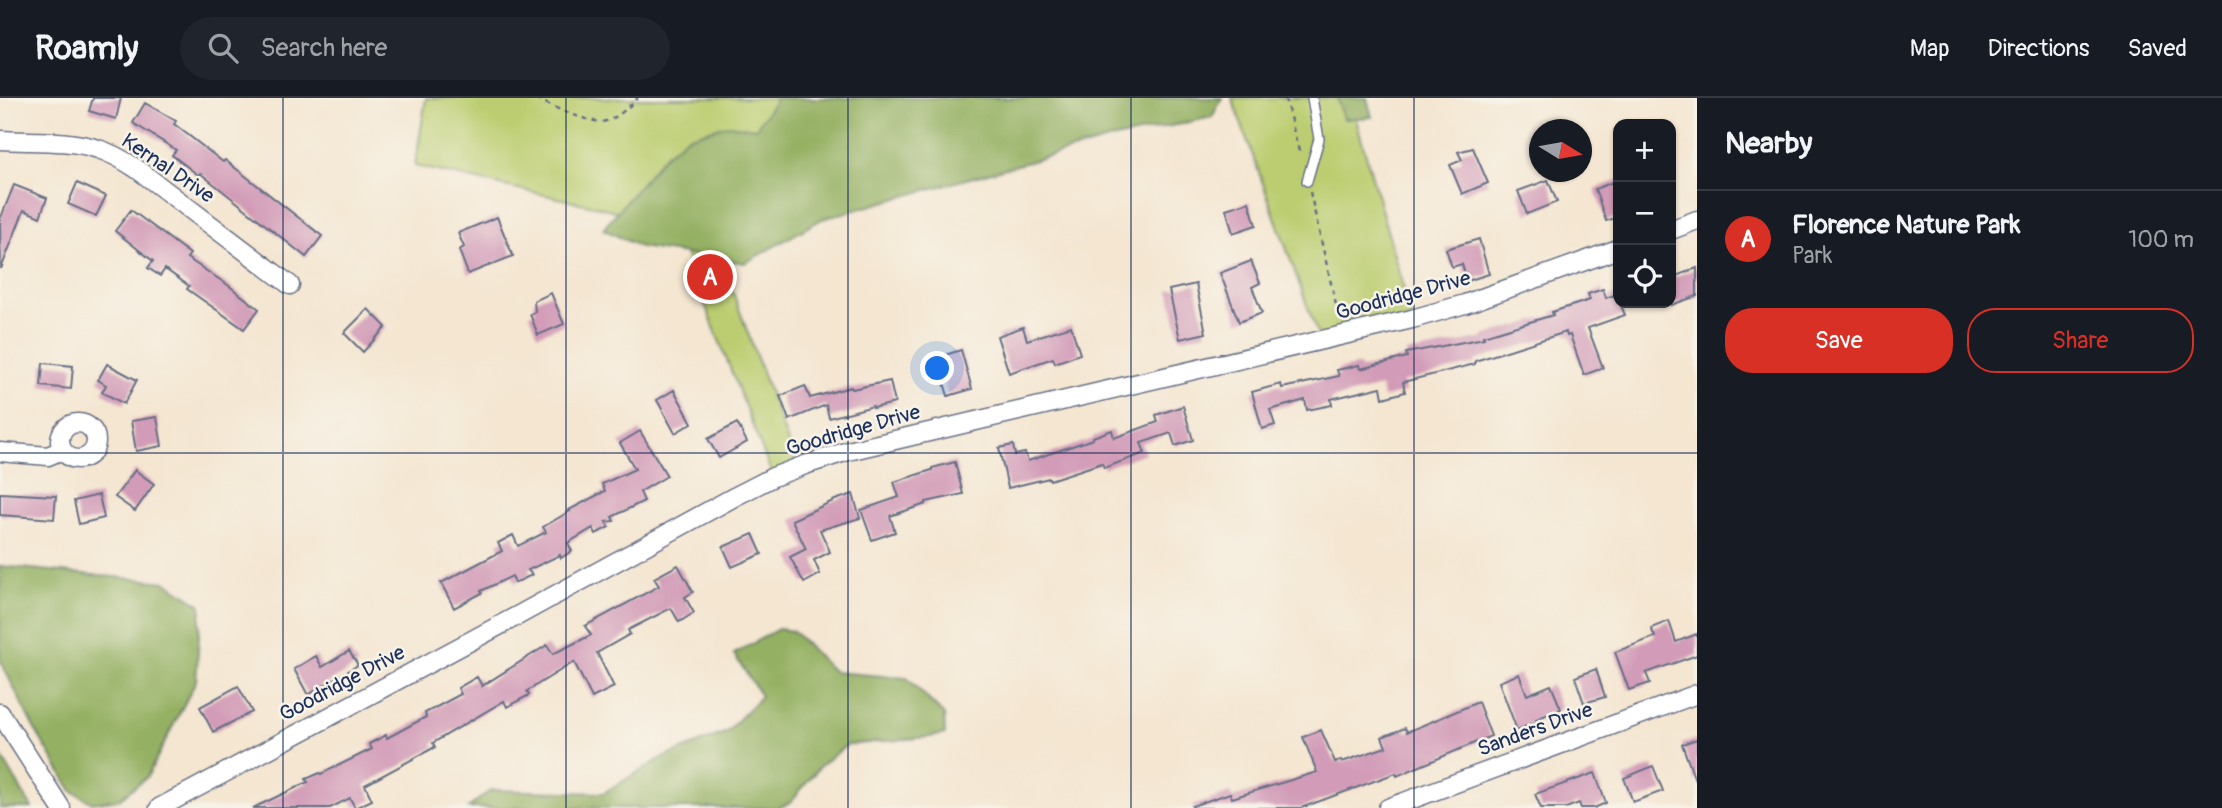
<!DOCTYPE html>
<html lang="en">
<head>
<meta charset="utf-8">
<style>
	body { margin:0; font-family:Pangolin,sans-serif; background:#20242c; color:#f1f3f6 }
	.controls { position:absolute; right:21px; top:21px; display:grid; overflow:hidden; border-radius:14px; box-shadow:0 2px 5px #0004 }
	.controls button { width:63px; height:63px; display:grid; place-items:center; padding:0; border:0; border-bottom:2px solid #363941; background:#171b24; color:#f1f3f6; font:35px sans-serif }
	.compass { position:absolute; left:1529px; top:21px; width:63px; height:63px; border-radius:50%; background:#171b24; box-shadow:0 2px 5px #0004; rotate:101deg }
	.you { position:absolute; left:938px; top:271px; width:24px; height:24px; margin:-18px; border:5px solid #fff; border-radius:50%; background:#1a73e8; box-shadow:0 0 0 10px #1a73e833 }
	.badge { display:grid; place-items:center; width:46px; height:46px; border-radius:50%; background:#d93025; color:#fff; font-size:23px; font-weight:700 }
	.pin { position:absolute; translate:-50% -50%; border:4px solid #fff; box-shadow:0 2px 7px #0006 }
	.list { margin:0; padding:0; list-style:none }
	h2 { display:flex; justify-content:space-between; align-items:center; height:91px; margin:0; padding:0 28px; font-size:30px }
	h2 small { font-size:23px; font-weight:400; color:#9ea1a6 }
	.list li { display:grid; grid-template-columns:46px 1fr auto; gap:21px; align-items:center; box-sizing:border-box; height:98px; padding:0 28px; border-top:2px solid #363941 }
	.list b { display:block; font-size:26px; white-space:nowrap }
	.list p { margin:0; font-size:23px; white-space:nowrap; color:#9ea1a6 }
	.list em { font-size:23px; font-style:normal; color:#9ea1a6 }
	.actions { display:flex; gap:14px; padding:21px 28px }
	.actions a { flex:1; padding:16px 0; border:2px solid #d93025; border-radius:28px; text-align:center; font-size:24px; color:#d93025 }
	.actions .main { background:#d93025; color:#fff }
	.icon { flex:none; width:38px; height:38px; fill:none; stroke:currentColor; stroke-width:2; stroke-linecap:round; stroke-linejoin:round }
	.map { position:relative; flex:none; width:1697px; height:710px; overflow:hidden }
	header { display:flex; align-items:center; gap:42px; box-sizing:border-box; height:98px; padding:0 35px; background:#171b24; border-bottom:2px solid #363941 }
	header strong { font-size:33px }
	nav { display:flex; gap:38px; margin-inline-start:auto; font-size:24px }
	.search { width:490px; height:63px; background:#20242c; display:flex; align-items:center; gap:18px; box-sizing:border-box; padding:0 24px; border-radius:38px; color:#9ea1a6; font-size:26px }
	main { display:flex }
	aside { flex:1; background:#171b24 }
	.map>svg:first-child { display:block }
	.green { fill:#bbcd70; stroke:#6b7e67; stroke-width:2 }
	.forest { fill:#94b062; stroke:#587060; stroke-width:2 }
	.building { fill:#d29bb7 }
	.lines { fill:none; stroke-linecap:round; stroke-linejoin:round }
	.lane-casing { stroke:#676f86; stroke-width:12 }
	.street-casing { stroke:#676f86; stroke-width:21 }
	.path { stroke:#676f86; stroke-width:2.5; stroke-dasharray:5 5; stroke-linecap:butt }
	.lane { stroke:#fff; stroke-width:9 }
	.street { stroke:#fff; stroke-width:18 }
	.grid { fill:none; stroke:#1b2f5e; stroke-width:2; stroke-opacity:0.55 }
	.labels { text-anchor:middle; stroke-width:5; stroke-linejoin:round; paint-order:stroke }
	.street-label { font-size:21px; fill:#1b2f5e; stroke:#f7f3e8 }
</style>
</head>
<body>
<header>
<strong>Roamly</strong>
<div class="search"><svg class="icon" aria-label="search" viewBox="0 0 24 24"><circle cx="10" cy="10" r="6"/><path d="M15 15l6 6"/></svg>Search here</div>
<nav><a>Map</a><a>Directions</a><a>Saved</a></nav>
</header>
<main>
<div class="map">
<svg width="1697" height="710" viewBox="0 0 1697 710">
	<rect width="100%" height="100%" fill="#f7f3e8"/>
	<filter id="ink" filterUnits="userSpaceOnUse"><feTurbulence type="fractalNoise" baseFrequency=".0143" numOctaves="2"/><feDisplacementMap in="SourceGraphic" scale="14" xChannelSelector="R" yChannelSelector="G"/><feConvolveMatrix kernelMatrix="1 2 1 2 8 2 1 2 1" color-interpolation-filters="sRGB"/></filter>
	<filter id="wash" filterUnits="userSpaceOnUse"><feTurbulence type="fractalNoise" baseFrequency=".00686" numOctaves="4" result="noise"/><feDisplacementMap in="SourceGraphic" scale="28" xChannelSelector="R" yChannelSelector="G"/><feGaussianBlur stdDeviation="1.57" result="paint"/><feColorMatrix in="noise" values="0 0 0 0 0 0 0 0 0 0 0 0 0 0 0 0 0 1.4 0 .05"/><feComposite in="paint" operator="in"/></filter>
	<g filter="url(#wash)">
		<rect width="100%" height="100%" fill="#f4e6d1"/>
		<path class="green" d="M 426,0 L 1159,0 L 712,137 L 797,369 L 773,379 L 678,138 L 625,115 L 415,68 Z
			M 1232,0 L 1350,0 L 1412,221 L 1320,243 Z"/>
		<path class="forest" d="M 777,0 L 1222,0 L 1212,19 L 1115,40 L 822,121 L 745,165 L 640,149 L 603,131 L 665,57 L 687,39 L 727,27 L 756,30 Z
			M 1337,0 L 1367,0 L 1372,19 L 1344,21 Z
			M 0,468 L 166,484 L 201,507 L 196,583 L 147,679 L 119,701 L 93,705 L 72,693 L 33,628 L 0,562 Z
			M 778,531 L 793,533 L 834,574 L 907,580 L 944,617 L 945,636 L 929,639 L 847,647 L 821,667 L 790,705 L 777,710 L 468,710 L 491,692 L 603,695 L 662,660 L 727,634 L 761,598 L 734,556 Z
			M 0,656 L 32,710 L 0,710 Z"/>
		<g id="blocks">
			<path class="building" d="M 93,0 L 121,0 L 116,21 L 89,13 Z
				M 145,5 L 176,23 L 174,26 L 223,64 L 225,62 L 322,138 L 306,159 L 200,75 L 198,77 L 172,57 L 176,52 L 133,25 Z
				M 1473,50 L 1488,85 L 1462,96 L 1450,67 L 1462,62 L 1458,54 Z
				M 1548,82 L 1557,104 L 1527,116 L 1518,93 Z
				M 1618,82 L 1618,119 L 1606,123 L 1595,91 Z
				M 77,85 L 106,98 L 96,118 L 68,106 Z
				M 14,87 L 47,100 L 40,119 L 24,112 L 1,171 L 0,122 Z
				M 1249,104 L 1256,127 L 1233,135 L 1226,111 Z
				M 131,112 L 190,156 L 187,160 L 228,187 L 259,211 L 244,231 L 187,191 L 189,188 L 165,171 L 160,178 L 148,170 L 153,163 L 115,133 Z
				M 497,119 L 513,158 L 468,176 L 459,152 L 464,149 L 458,135 Z
				M 1479,141 L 1489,176 L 1467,183 L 1462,166 L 1452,169 L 1446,151 Z
				M 1251,163 L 1260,185 L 1252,189 L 1262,215 L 1239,224 L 1220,175 Z
				M 1697,170 L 1697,198 L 1671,207 L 1671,180 Z
				M 1196,186 L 1206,235 L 1180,241 L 1169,192 Z
				M 1603,191 L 1606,200 L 1617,196 L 1618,205 L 1620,205 L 1625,217 L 1588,230 L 1603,270 L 1584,277 L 1570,237 L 1567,238 L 1566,234 L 1475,263 L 1475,266 L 1403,284 L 1405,294 L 1383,300 L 1381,289 L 1331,301 L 1332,307 L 1307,312 L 1305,302 L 1270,312 L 1275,327 L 1262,331 L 1252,294 L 1281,286 L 1282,290 L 1339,278 L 1337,272 L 1359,267 L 1360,271 L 1407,259 L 1406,255 L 1484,240 L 1483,238 L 1553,217 L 1552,214 L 1590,202 L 1588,196 Z
				M 551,195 L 564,226 L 538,237 L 530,216 L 535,214 L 534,203 Z
				M 368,211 L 386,229 L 363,254 L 344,235 Z
				M 1071,228 L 1080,256 L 1055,265 L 1053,260 L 1009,275 L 997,238 L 1023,229 L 1027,242 Z
				M 961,252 L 972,291 L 948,298 L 940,271 L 948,269 L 945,257 Z
				M 43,265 L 73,268 L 71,291 L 41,288 Z
				M 107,266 L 137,282 L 124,306 L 102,294 L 106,287 L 98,282 Z
				M 890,283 L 895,305 L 873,310 L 873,308 L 829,320 L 826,307 L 789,322 L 780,298 L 805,288 L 810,300 L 851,289 L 852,291 Z
				M 674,292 L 692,325 L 675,335 L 657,302 Z
				M 1183,308 L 1193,342 L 1175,348 L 1171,335 L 1141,345 L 1145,355 L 1104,370 L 1102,365 L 1050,382 L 1049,380 L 1008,390 L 999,350 L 1013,347 L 1015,357 L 1025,355 L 1028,363 L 1093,341 L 1093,339 L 1112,332 L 1114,340 L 1158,324 L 1156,317 Z
				M 157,319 L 162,348 L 136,353 L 131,323 Z
				M 737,325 L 747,344 L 719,360 L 708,341 Z
				M 640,333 L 667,378 L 640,394 L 644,403 L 612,419 L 614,423 L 606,424 L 609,429 L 596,436 L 593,430 L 568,445 L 572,453 L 561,460 L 560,457 L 528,472 L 532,477 L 515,485 L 512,478 L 481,493 L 482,495 L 454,510 L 441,485 L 502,453 L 498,445 L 513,437 L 518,448 L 546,434 L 543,429 L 570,413 L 569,412 L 605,393 L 602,386 L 635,371 L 620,345 Z
				M 955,364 L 963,396 L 926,404 L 926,406 L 890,418 L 895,434 L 872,442 L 861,412 L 899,399 L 894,384 L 932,372 L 932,370 Z
				M 135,372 L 154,386 L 135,413 L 115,399 Z
				M 0,395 L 56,398 L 54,421 L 0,417 Z
				M 853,396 L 860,420 L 820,432 L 830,454 L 814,462 L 820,476 L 804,485 L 790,459 L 806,451 L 792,422 L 835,402 Z
				M 99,397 L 104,420 L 79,426 L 74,403 Z
				M 753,436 L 762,456 L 732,469 L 723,449 Z
				M 678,467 L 693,494 L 685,499 L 694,515 L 679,524 L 671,510 L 628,532 L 630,536 L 597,555 L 614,589 L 592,600 L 574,564 L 527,593 L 529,597 L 507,609 L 504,603 L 433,645 L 435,649 L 365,687 L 372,702 L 355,710 L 350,700 L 330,710 L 253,710 L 308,684 L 306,681 L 320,675 L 321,676 L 372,651 L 369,646 L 386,637 L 387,640 L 426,619 L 425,615 L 461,596 L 458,590 L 477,579 L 482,588 L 547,547 L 553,556 L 591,537 L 585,528 L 659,488 L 654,480 Z
				M 1669,523 L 1676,544 L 1697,536 L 1697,557 L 1646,575 L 1650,585 L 1629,592 L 1615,554 L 1655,539 L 1651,530 Z
				M 349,553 L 358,567 L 308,597 L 294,571 L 316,558 L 322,569 Z
				M 1596,571 L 1605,599 L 1584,605 L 1575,579 Z
				M 1519,576 L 1527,597 L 1551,587 L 1561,611 L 1536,621 L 1537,624 L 1517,632 L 1499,584 Z
				M 238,588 L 252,614 L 213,634 L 200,609 Z
				M 1478,604 L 1491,638 L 1397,678 L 1396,675 L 1301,710 L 1193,710 L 1192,708 L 1230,695 L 1232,700 L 1317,674 L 1303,639 L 1321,632 L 1335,664 L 1341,662 L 1342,664 L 1386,649 L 1382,639 L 1405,630 L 1407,634 Z
				M 1697,641 L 1697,682 L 1695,682 L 1682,646 Z
				M 1653,668 L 1663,693 L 1633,704 L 1624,680 Z
				M 1595,675 L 1606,705 L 1594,710 L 1581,710 L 1579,705 L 1566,710 L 1541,710 L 1535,696 Z"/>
		</g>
	</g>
	<g filter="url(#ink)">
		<use href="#blocks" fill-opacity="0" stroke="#676f86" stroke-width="2"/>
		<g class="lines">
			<g class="lane-casing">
				<path id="lane" d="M 1307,83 L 1319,41 L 1312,0"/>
			</g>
			<g class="street-casing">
				<path id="street" d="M 0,42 C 32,44 68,41 98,51 C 112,55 125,63 137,71 L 290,187
					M 1671,132 L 1697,122
					M60 343a18 18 0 1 1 36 0a18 18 0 1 1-36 0Z
					M 0,354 L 48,358 L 62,352
					M 0,615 L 61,710
					M 159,710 L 517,518 L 734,399 L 773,379 L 805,367 L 848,353 L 1412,221 L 1465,206 L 1618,151
					M 1388,710 L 1697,596"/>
			</g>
			<path class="path" d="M 537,0 C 548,8 593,27 606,23 C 618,20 629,8 638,0
				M 1285,0 L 1300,57
				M 1310,94 L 1339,220"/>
			<use href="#lane" class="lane"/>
			<use href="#street" class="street"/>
		</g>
	</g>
	<path class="grid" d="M 283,0 L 283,710M 566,0 L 566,710M 848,0 L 848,710M 1131,0 L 1131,710M 1414,0 L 1414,710M 0,355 L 1697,355"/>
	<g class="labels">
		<g class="street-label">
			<text transform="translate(168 70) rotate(34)" y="7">Kernal Drive</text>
			<text transform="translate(1403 197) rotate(-15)" y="7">Goodridge Drive</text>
			<text transform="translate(853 332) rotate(-16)" y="7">Goodridge Drive</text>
			<text transform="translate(342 585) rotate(-28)" y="7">Goodridge Drive</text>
			<text transform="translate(1535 631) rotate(-20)" y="7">Sanders Drive</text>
		</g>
	</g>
</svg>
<div class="controls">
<button>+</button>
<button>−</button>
<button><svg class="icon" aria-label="locate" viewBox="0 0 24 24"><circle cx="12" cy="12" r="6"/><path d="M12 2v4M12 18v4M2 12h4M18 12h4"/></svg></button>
</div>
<svg class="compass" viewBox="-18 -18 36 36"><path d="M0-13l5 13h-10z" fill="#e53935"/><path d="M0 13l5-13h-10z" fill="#9ea1a6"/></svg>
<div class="you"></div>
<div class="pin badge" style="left:710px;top:179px">A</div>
</div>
<aside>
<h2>Nearby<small></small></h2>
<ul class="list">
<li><span class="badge">A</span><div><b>Florence Nature Park</b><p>Park</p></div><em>100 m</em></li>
</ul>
<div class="actions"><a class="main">Save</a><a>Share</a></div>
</aside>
</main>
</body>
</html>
